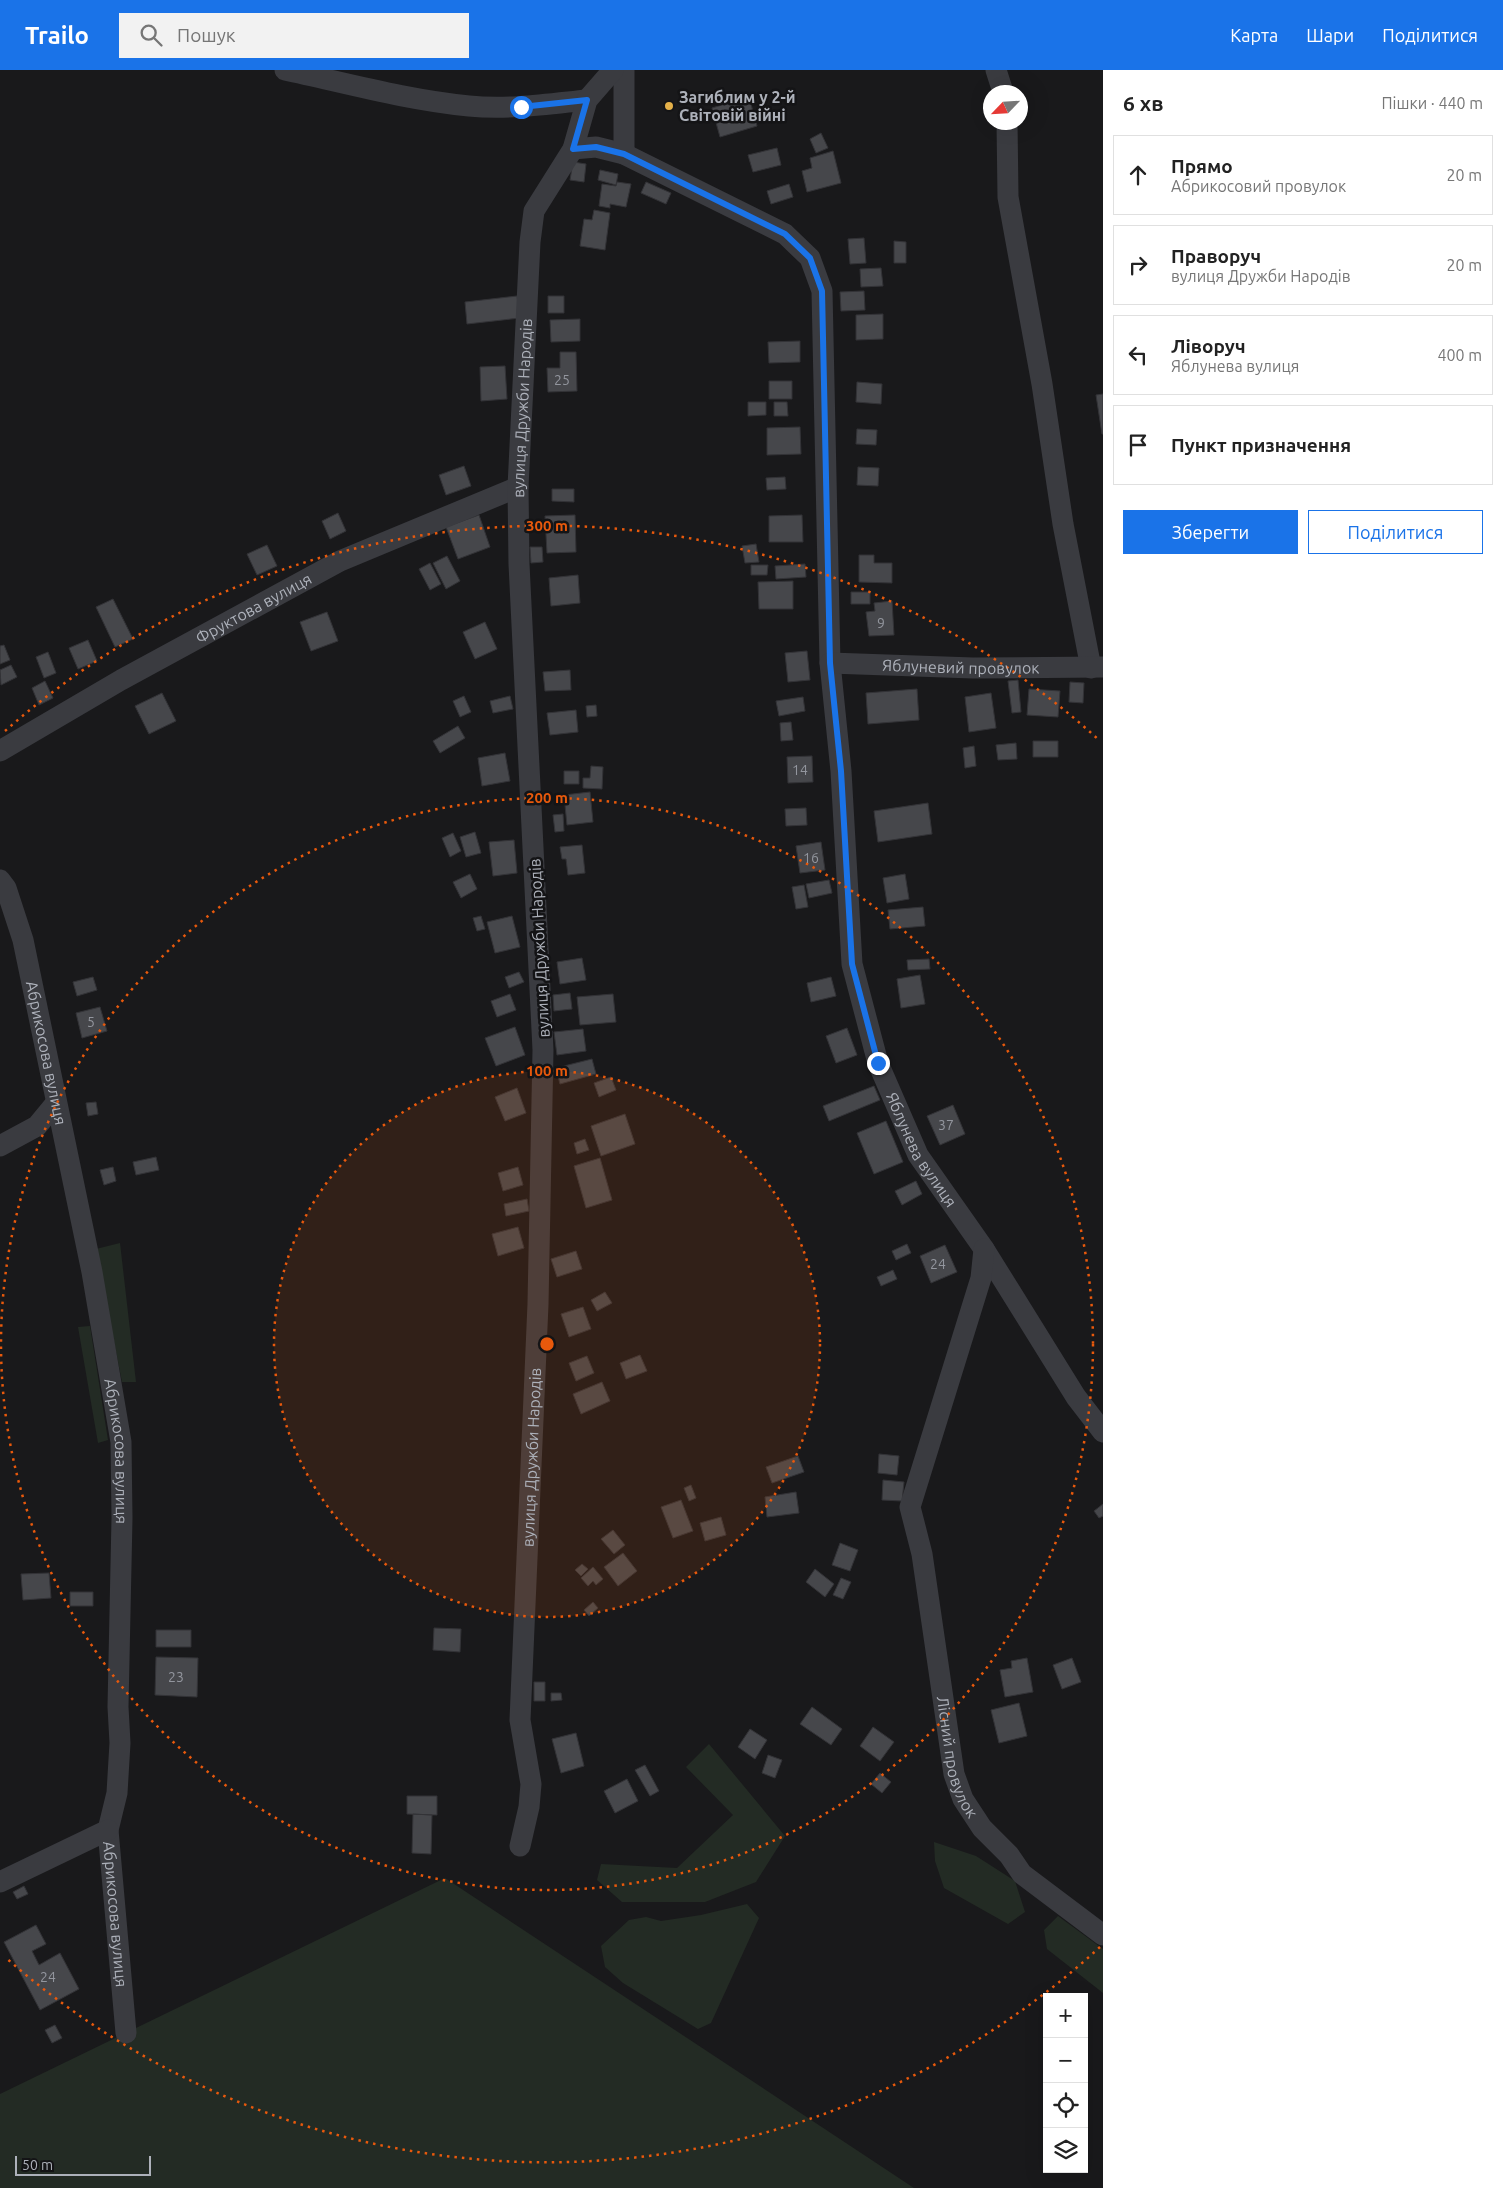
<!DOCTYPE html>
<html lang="uk">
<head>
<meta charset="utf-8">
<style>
	body { margin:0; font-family:Ubuntu,sans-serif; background:#f2f2f2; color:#222 }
	.controls { position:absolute; right:15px; bottom:15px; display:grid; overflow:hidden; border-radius:0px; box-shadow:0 5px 20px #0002 }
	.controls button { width:45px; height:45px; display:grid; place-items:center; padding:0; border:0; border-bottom:1px solid #e0e0e0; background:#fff; color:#222; font:25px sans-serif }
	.compass { position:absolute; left:983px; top:15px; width:45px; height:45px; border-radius:50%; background:#fff; box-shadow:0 5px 20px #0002; rotate:245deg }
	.scale { position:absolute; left:15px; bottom:12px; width:136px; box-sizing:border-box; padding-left:5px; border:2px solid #adb1ba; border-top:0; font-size:14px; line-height:18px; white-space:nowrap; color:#adb1ba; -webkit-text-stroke:4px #141416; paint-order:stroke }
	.stop { position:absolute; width:15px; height:15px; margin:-11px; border:4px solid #1a73e8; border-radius:50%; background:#fff }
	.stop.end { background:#1a73e8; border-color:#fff; box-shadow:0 1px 5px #0008 }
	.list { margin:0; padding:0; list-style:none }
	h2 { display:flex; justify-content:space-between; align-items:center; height:65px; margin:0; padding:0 20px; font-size:21px }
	h2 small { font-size:16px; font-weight:400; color:#767676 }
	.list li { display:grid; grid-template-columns:32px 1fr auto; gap:15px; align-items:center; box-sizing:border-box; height:80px; margin:0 10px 10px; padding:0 10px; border:1px solid #e0e0e0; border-radius:0px }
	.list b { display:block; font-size:19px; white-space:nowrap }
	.list p { margin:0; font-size:16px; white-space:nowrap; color:#767676 }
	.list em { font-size:16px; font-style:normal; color:#767676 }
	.actions { display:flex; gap:10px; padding:15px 20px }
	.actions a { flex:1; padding:11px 0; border:1px solid #1a73e8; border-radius:0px; text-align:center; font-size:18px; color:#1a73e8 }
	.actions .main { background:#1a73e8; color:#fff }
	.icon { flex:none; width:28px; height:28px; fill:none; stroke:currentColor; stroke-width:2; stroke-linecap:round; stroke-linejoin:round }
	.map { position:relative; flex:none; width:1103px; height:2118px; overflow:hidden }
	header { display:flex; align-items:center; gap:30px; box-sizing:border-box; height:70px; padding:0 25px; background:#1a73e8; color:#fff }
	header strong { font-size:24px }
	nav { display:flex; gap:28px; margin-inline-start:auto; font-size:18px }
	.search { width:350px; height:45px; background:#f2f2f2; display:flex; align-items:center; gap:12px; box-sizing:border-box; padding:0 18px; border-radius:0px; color:#767676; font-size:19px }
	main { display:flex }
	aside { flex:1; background:#fff }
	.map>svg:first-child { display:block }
	.green { fill:#232b24 }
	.building { fill:#46474b; stroke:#333337 }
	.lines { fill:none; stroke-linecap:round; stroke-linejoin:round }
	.minor { stroke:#3a3b40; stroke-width:21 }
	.route { stroke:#1a73e8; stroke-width:6 }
	.ring { fill:none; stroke:#e8590c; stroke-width:2.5; stroke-dasharray:2.5 5 }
	.poi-dot { fill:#e4b049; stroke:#141416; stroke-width:2 }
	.labels { text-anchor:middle; stroke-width:5; stroke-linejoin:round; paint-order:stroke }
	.number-label { font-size:14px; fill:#93969e }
	.poi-label { font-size:16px; font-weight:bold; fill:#adb1ba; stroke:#141416; text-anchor:start }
	.street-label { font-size:16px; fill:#adb1ba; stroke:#141416 }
	.centre { fill:#e8590c; stroke:#141416; stroke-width:2.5 }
	.ring-label { font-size:15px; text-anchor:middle; font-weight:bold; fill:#e8590c; stroke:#141416; stroke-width:5; stroke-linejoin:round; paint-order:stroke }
</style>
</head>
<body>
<header>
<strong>Trailo</strong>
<div class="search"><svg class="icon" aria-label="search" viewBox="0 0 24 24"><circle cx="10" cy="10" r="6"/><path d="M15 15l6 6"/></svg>Пошук</div>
<nav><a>Карта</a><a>Шари</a><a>Поділитися</a></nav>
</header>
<main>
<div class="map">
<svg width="1103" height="2118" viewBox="0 0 1103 2118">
	<rect width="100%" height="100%" fill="#19191b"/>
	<path class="green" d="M 120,1173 L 136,1312 L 122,1312 L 96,1179 Z
		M 90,1256 L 108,1370 L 98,1373 L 78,1257 Z
		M 709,1674 L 785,1766 L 756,1812 L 705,1832 L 622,1832 L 597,1810 L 601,1794 L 677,1798 L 733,1745 L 686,1697 Z
		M 934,1772 L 976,1786 L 1015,1811 L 1025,1842 L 1008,1854 L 944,1818 L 935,1791 Z
		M 445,1808 L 914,2118 L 0,2118 L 0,2024 Z
		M 747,1834 L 759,1848 L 711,1953 L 698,1959 L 623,1913 L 605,1897 L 601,1876 L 629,1850 L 646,1847 L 661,1851 L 701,1845 Z
		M 1058,1846 L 1103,1879 L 1103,1923 L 1047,1879 L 1044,1860 Z"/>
	<path class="building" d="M 749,27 L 757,56 L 720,67 L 712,38 Z
		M 821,63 L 828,78 L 816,83 L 810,69 Z
		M 777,78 L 781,95 L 753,102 L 748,85 Z
		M 833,81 L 841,113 L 807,122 L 802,101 L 812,98 L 810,88 Z
		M 573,92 L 586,94 L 584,112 L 570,110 Z
		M 600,100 L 618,104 L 616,115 L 598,110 Z
		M 617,112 L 631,114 L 626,137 L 610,134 L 610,138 L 599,136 L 602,114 L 616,116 Z
		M 646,112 L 671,123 L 666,134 L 641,123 Z
		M 789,114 L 793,127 L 771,134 L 767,121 Z
		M 594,140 L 610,143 L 605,180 L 580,176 L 584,149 L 592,150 Z
		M 864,168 L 866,193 L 850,194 L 848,169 Z
		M 894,171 L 906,172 L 906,193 L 894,193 Z
		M 881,198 L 883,216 L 861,217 L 860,199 Z
		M 864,221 L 865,240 L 841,241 L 840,222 Z
		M 517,226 L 520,248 L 467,254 L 465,232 Z
		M 548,226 L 564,226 L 564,243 L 548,243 Z
		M 883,244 L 883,269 L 856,270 L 856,245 Z
		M 580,249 L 580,271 L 551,272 L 550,250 Z
		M 800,271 L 800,292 L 769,293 L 768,272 Z
		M 560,282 L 576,282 L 577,321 L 548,322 L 547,298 L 560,298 Z
		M 505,296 L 507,329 L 481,331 L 480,297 Z
		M 769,311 L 792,311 L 792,329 L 769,329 Z
		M 857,312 L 882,314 L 881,334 L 856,332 Z
		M 1103,324 L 1103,364 L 1102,364 L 1096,325 Z
		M 748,332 L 766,332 L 766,345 L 748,346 Z
		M 774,332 L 787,332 L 788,346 L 774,346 Z
		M 800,357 L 801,384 L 767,385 L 767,358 Z
		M 857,359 L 877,360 L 876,375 L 856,374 Z
		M 464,396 L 471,416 L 446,425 L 439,405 Z
		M 858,397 L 879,398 L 878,416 L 857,415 Z
		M 785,407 L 786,419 L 767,420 L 766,408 Z
		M 552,419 L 574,419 L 574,432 L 552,431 Z
		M 338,443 L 346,461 L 330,469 L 322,451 Z
		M 479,445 L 490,477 L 458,489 L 446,457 Z
		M 575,445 L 576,482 L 547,483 L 545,446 Z
		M 802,445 L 803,472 L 769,472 L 769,446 Z
		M 756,474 L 759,492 L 745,493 L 742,476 Z
		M 267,475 L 277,496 L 257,505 L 247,484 Z
		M 530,477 L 542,477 L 543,492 L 531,493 Z
		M 859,485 L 874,485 L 874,493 L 892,493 L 892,513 L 859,512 Z
		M 447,486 L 460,511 L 446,519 L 433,493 Z
		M 430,493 L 441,514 L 430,520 L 419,499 Z
		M 805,494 L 806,507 L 776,509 L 775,496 Z
		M 751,495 L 768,495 L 767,505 L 751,505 Z
		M 578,505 L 580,533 L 551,536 L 549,508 Z
		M 793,511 L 793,539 L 759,539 L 758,512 Z
		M 851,522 L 870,522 L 870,534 L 851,534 Z
		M 113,529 L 133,569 L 115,577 L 96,537 Z
		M 892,531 L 894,565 L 869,566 L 866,542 L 875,541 L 874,533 Z
		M 327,542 L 338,571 L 311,581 L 300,552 Z
		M 485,552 L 497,579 L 475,589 L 463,562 Z
		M 88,570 L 97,591 L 78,599 L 69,578 Z
		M 4,575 L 10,590 L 0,594 L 0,576 Z
		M 807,581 L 810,610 L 788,612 L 785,583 Z
		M 48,582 L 56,603 L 44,608 L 36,587 Z
		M 11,595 L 17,607 L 1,615 L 0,600 Z
		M 570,600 L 571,620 L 545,621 L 543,602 Z
		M 1018,610 L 1021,642 L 1012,643 L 1008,611 Z
		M 45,611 L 53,628 L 39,635 L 32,618 Z
		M 1070,612 L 1084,613 L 1083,633 L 1069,632 Z
		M 917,619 L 919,650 L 868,654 L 866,623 Z
		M 1029,619 L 1060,621 L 1058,647 L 1027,645 Z
		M 162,623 L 176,651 L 149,664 L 135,636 Z
		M 991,623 L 996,658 L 969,662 L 965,627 Z
		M 464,626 L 471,642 L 460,647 L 453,631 Z
		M 510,626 L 513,639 L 493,643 L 490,631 Z
		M 803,627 L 805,641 L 779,646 L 776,631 Z
		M 596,635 L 597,646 L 587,647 L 586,636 Z
		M 576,640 L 578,662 L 550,665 L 547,643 Z
		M 791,652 L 793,670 L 781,671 L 780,653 Z
		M 458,656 L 465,668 L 440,683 L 433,671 Z
		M 1033,671 L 1058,671 L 1058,687 L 1033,687 Z
		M 1016,673 L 1017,689 L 998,690 L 996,675 Z
		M 974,676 L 976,696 L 965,698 L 963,678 Z
		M 505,683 L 510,711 L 482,716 L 478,688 Z
		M 812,686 L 813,712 L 788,713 L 787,687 Z
		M 591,696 L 603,697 L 602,719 L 583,718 L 583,708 L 590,708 Z
		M 564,701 L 579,701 L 579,714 L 564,714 Z
		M 590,722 L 593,752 L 567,755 L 564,725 Z
		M 928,733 L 932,764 L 878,772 L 874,741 Z
		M 806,738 L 807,755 L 786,756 L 785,739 Z
		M 563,744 L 564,761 L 555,762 L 553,745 Z
		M 475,762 L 481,783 L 466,787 L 460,767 Z
		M 453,763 L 461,781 L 450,787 L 442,768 Z
		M 514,770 L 517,803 L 493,806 L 489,772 Z
		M 821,772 L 825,800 L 800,803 L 796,776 Z
		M 582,775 L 585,803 L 568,805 L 566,789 L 562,789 L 560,777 Z
		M 470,804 L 477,819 L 461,828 L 453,812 Z
		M 905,804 L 909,829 L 887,833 L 883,808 Z
		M 829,810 L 832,823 L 809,828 L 806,814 Z
		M 804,815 L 808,837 L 796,839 L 792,817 Z
		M 923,837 L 925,856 L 890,859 L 888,840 Z
		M 481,846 L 485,859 L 477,861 L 473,848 Z
		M 512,846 L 520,877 L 495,883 L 487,852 Z
		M 582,888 L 586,910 L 560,914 L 557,892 Z
		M 929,889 L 930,899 L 908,900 L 907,890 Z
		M 519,902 L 524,912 L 509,918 L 505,907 Z
		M 920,905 L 925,934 L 901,938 L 897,909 Z
		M 93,907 L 97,920 L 77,926 L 73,912 Z
		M 831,907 L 836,926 L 811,932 L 807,913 Z
		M 570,923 L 572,939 L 554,941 L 553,925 Z
		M 510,924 L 516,940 L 497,947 L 491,931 Z
		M 613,924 L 616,952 L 580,955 L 577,927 Z
		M 100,937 L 107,961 L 82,968 L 76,943 Z
		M 515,957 L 525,985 L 496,996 L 485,968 Z
		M 847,958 L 857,985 L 836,993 L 826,966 Z
		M 583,959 L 586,981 L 557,985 L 554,962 Z
		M 592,989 L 596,1004 L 560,1014 L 556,998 Z
		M 611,1007 L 616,1020 L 599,1027 L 594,1013 Z
		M 874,1016 L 880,1030 L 829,1051 L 823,1036 Z
		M 517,1018 L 526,1043 L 505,1051 L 495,1027 Z
		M 96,1032 L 98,1044 L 88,1046 L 86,1033 Z
		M 953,1035 L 965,1064 L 940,1075 L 927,1046 Z
		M 625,1044 L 635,1074 L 601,1086 L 591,1056 Z
		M 886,1051 L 903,1092 L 874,1104 L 857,1063 Z
		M 585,1069 L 589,1080 L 577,1084 L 574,1073 Z
		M 156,1087 L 159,1100 L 136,1105 L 133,1092 Z
		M 600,1088 L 612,1130 L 586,1138 L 574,1096 Z
		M 113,1097 L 116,1111 L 104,1115 L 100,1100 Z
		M 518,1097 L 523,1115 L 503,1121 L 498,1103 Z
		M 916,1111 L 922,1124 L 902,1135 L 895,1121 Z
		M 527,1129 L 529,1141 L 506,1146 L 504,1134 Z
		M 518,1157 L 524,1178 L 498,1186 L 492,1164 Z
		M 907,1174 L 911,1183 L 896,1190 L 892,1181 Z
		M 945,1175 L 957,1202 L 931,1213 L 920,1186 Z
		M 576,1181 L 582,1199 L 557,1207 L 551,1189 Z
		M 893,1200 L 897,1209 L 881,1216 L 877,1207 Z
		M 605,1222 L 612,1233 L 597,1241 L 591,1230 Z
		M 583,1237 L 591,1259 L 569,1267 L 561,1244 Z
		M 640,1285 L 647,1301 L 626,1309 L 620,1293 Z
		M 587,1286 L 594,1303 L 576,1311 L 569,1293 Z
		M 602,1312 L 610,1331 L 581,1344 L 573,1324 Z
		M 879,1384 L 899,1386 L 897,1405 L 878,1403 Z
		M 798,1386 L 804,1402 L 772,1413 L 766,1397 Z
		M 883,1410 L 904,1412 L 902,1431 L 882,1430 Z
		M 691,1415 L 696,1428 L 689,1431 L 684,1418 Z
		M 796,1422 L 799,1443 L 767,1447 L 765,1427 Z
		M 681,1430 L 693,1461 L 673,1468 L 661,1437 Z
		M 1103,1434 L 1103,1446 L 1099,1448 L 1094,1441 Z
		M 721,1447 L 726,1465 L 705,1471 L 700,1453 Z
		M 613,1460 L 625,1475 L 614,1484 L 601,1469 Z
		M 840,1473 L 858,1480 L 850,1501 L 832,1495 Z
		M 623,1483 L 637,1501 L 618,1516 L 604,1497 Z
		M 582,1494 L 588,1499 L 581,1506 L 575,1500 Z
		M 593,1497 L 603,1509 L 596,1515 L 593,1511 L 588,1516 L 581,1508 Z
		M 815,1499 L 834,1514 L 825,1527 L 806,1512 Z
		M 49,1503 L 51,1528 L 23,1530 L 21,1504 Z
		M 841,1508 L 851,1512 L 843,1529 L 833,1525 Z
		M 70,1522 L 93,1522 L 93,1536 L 70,1536 Z
		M 593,1532 L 598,1538 L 589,1546 L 584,1540 Z
		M 434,1558 L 461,1559 L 460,1582 L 433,1580 Z
		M 156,1560 L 191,1560 L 191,1577 L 156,1577 Z
		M 156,1587 L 198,1588 L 197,1627 L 155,1625 Z
		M 1027,1588 L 1033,1622 L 1005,1627 L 1000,1600 L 1012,1598 L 1011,1591 Z
		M 1072,1588 L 1081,1612 L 1062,1619 L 1053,1595 Z
		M 534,1612 L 545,1612 L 545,1631 L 534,1631 Z
		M 551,1623 L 561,1623 L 562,1630 L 551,1631 Z
		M 1019,1633 L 1027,1666 L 999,1673 L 991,1640 Z
		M 812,1637 L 842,1659 L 831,1675 L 800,1654 Z
		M 873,1657 L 894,1672 L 880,1691 L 860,1676 Z
		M 750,1659 L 767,1670 L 755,1689 L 738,1677 Z
		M 576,1663 L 584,1696 L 561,1703 L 552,1669 Z
		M 768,1685 L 782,1690 L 775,1708 L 762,1703 Z
		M 645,1695 L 659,1721 L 650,1726 L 635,1700 Z
		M 880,1703 L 891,1712 L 882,1723 L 871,1714 Z
		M 627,1709 L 638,1731 L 615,1743 L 604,1721 Z
		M 407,1726 L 437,1726 L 437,1745 L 407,1744 Z
		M 413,1744 L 432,1745 L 431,1784 L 412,1783 Z
		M 24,1816 L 28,1824 L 17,1829 L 13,1822 Z
		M 36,1855 L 46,1874 L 32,1881 L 39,1895 L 60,1883 L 79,1919 L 40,1940 L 4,1872 Z
		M 55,1955 L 62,1968 L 52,1973 L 45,1960 Z"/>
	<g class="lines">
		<g class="minor">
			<path d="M 285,0 C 346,13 407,30 469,36 C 508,40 548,34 587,30"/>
			<path d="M 996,0 L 1003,22"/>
			<path d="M 1007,52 L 1008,127 L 1042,314 L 1063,454 L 1091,598"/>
			<path id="s1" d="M 573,79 L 596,77 L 624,84 L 785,164 L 810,188 L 822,221 L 830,593 L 841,701 L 852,894 L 878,993 L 918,1085 L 984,1179 L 1076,1327 L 1103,1362"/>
			<path d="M 624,84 L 624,0"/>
			<path id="s2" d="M 830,593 L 973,598 L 1103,597"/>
			<path id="s3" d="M 0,681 L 121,610 L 340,491 L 518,417"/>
			<path id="s4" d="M 0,810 L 6,818 L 23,870 L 92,1202 L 121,1372 L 122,1448 L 118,1637 L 120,1673 L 117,1723 L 108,1760 L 126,1963"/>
			<path d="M 0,1076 L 37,1056 L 56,1033"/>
			<path id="s5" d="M 984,1179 L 981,1208 L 910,1437 L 922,1484 L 954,1704 L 963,1729 L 982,1758 L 1009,1785 L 1022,1804 L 1103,1865"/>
			<path id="s6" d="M 520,1776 L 529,1737 L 531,1714 L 520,1650 L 538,1234 L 543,980 L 519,494 L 518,417 L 530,172 L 534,141 L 573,79 L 587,30 L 613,0"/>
			<path d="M 0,1812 L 108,1760"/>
		</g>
	</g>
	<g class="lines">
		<path class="route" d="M 521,37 L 587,30 L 573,79 L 596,77 L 624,84 L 785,164 L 810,188 L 822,221 L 830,593 L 841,701 L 852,894 L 878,993"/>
	</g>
	<circle cx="547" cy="1274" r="273" fill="#e8590c" fill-opacity=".12"/>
	<g class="ring">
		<circle cx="547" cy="1274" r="273"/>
		<circle cx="547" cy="1274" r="546"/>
		<path d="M1100 1877A818 818 0 0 1 5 1887M5 661A818 818 0 0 1 1100 671"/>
	</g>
	<circle class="poi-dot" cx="669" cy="36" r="5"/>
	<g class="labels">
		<g class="number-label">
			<text x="562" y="315">25</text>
			<text x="881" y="558">9</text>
			<text x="800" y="705">14</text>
			<text x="811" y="793">16</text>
			<text x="91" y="957">5</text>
			<text x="946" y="1060">37</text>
			<text x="938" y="1199">24</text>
			<text x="176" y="1612">23</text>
			<text x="48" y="1912">24</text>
		</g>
		<g class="poi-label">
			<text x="679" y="33">Загиблим у 2-й<tspan x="679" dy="18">Світовій війні</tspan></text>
		</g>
		<g class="street-label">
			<text dy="6" stroke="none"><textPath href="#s6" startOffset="1441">вулиця Дружби Народів</textPath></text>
			<text dy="6" stroke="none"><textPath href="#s3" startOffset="291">Фруктова вулиця</textPath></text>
			<text dy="6" stroke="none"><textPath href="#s2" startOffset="131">Яблуневий провулок</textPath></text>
			<text transform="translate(539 878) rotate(-93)" y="6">вулиця Дружби Народів</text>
			<text dy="6" stroke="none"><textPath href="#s4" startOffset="180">Абрикосова вулиця</textPath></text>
			<text dy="6" stroke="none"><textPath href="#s1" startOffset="1175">Яблунева вулиця</textPath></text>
			<text dy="6" stroke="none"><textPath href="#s4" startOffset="585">Абрикосова вулиця</textPath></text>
			<text dy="6" stroke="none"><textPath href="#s6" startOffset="391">вулиця Дружби Народів</textPath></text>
			<text dy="6" stroke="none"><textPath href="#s5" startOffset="524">Лісний провулок</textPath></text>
			<text dy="6" stroke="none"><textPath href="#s4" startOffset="1050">Абрикосова вулиця</textPath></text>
		</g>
	</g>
	<circle cx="547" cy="1274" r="8" class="centre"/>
	<g class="ring-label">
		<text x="547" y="461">300 m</text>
		<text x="547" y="733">200 m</text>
		<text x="547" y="1006">100 m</text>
	</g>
</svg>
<div class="controls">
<button>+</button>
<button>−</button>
<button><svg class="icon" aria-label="locate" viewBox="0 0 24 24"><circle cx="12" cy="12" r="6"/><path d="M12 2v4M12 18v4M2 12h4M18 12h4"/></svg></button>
<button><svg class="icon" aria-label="layers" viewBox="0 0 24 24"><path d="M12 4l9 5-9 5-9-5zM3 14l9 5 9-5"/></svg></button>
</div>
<svg class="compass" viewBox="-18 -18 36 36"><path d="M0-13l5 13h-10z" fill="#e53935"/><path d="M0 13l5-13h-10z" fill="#767676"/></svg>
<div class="scale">50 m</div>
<div class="stop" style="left:521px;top:37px"></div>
<div class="stop end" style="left:878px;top:993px"></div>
</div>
<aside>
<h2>6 хв<small>Пішки · 440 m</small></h2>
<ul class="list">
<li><svg class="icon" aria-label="ahead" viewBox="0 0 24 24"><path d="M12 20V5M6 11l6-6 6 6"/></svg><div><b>Прямо</b><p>Абрикосовий провулок</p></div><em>20 m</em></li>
<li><svg class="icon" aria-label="right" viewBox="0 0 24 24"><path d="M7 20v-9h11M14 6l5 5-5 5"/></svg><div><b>Праворуч</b><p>вулиця Дружби Народів</p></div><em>20 m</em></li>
<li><svg class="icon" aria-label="left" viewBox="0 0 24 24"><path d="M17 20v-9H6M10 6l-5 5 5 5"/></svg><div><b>Ліворуч</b><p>Яблунева вулиця</p></div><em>400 m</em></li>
<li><svg class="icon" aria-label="arrive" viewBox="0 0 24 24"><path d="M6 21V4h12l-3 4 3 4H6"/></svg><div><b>Пункт призначення</b></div></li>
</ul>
<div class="actions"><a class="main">Зберегти</a><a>Поділитися</a></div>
</aside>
</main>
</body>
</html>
